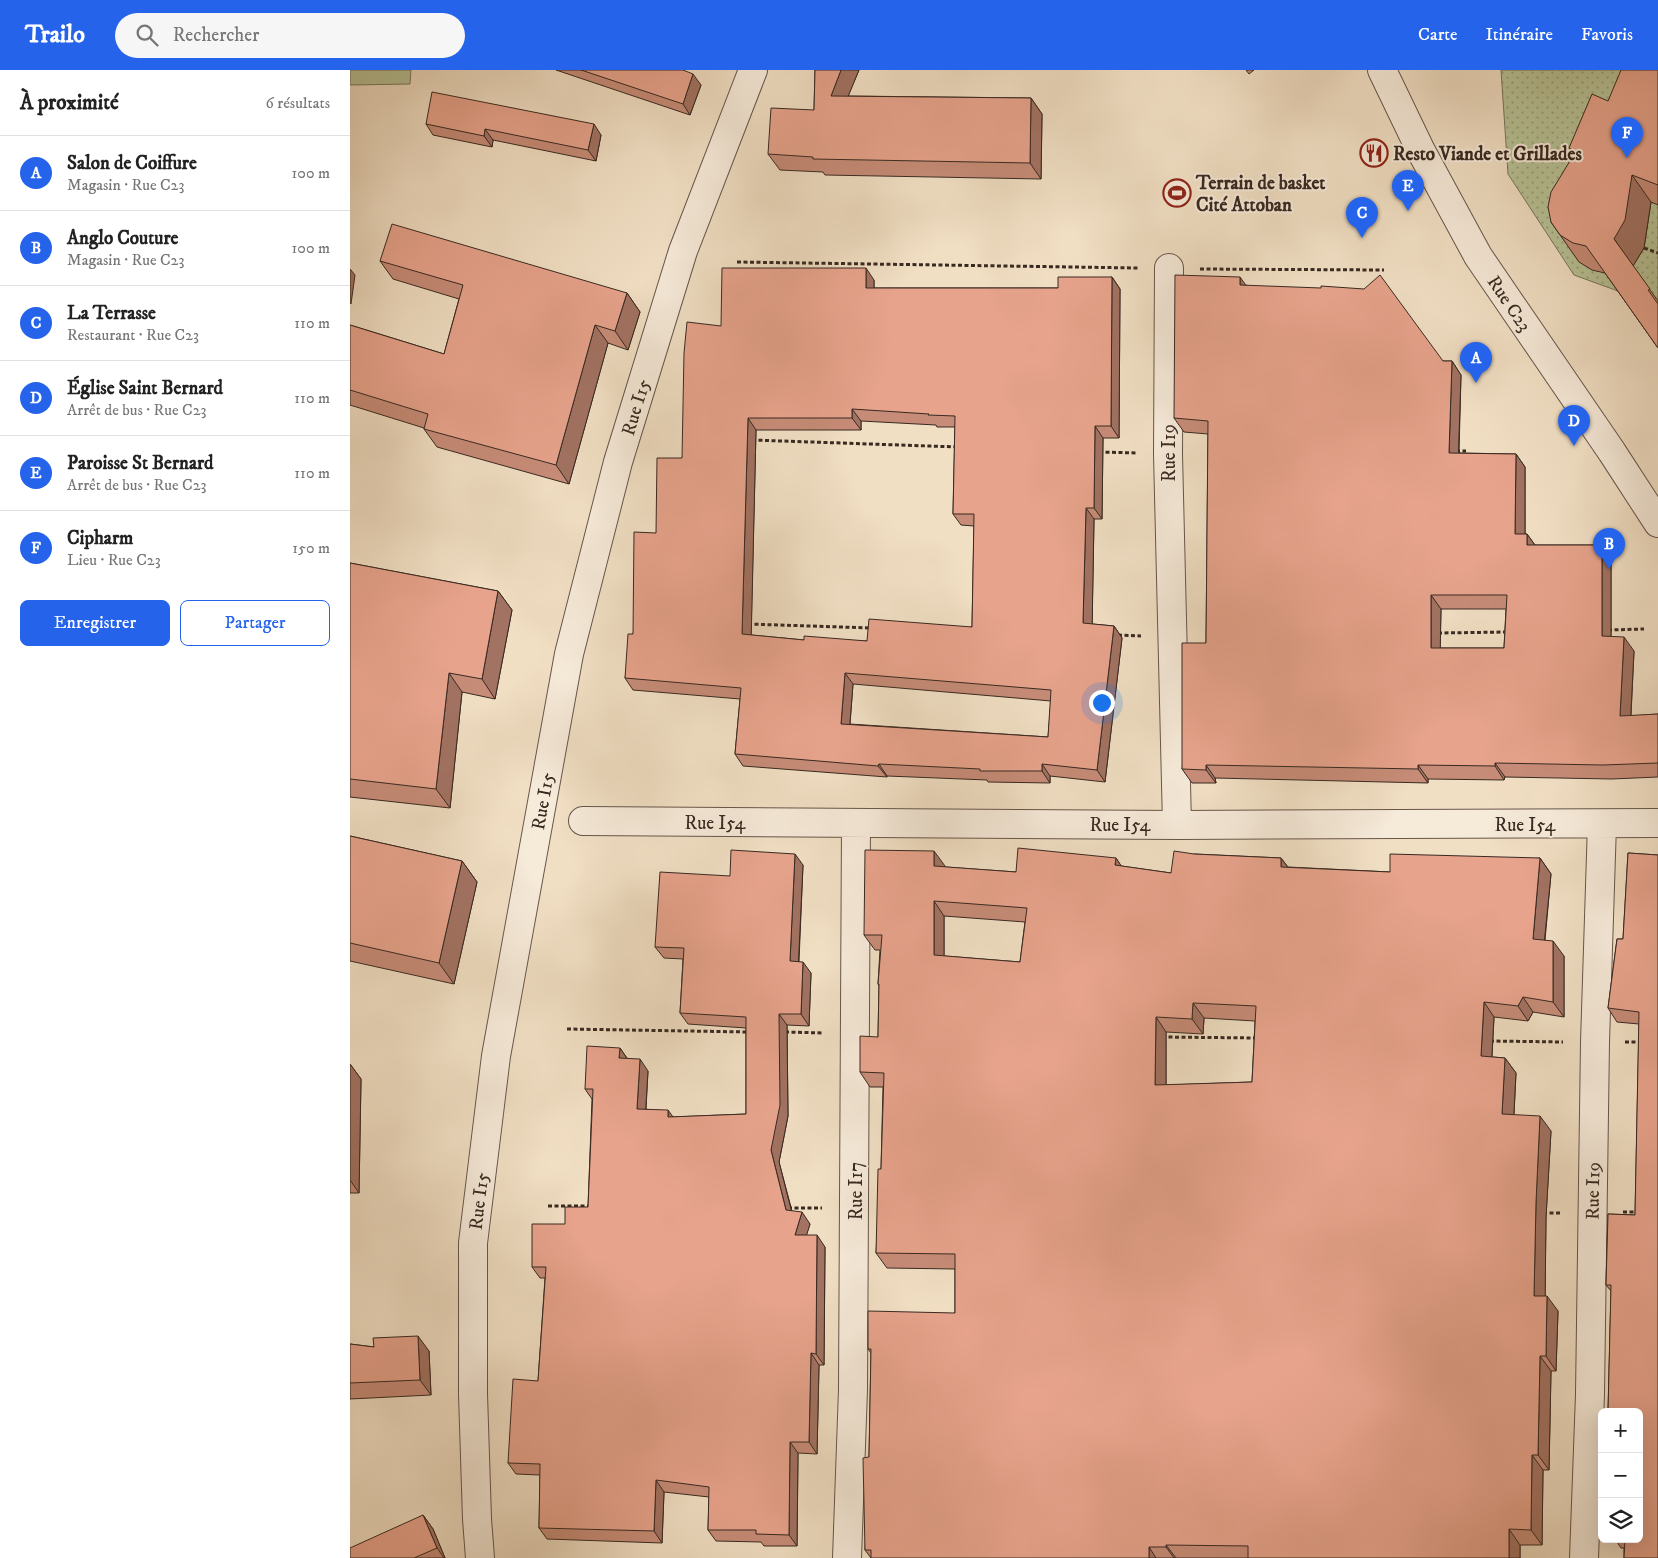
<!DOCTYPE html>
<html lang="fr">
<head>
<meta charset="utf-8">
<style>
	body { margin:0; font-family:"IM FELL DW Pica",serif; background:#f6f6f6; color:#222 }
	.controls { position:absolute; right:15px; bottom:15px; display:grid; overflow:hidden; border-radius:8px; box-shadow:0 5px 20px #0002 }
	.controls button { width:45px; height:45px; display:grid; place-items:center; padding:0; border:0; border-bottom:1px solid #e0e0e0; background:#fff; color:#222; font:25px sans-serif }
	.you { position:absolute; left:751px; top:632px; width:18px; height:18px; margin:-12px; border:4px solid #fff; border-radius:50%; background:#1a73e8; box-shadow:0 0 0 8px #1a73e833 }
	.badge { display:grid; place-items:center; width:32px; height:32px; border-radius:50%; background:#2563eb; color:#fff; font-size:16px; font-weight:700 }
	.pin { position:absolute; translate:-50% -41px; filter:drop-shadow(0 1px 2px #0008) }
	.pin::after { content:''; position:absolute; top:26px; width:18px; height:15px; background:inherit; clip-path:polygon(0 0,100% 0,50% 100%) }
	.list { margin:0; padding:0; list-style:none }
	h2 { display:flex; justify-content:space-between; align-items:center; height:65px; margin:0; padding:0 20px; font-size:21px }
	h2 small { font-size:16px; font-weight:400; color:#767676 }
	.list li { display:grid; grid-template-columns:32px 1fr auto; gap:15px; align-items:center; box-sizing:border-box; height:75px; padding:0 20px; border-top:1px solid #e0e0e0 }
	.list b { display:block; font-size:19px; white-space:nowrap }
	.list p { margin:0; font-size:16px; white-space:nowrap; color:#767676 }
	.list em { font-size:16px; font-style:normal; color:#767676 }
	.actions { display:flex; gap:10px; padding:15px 20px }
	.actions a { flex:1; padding:11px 0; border:1px solid #2563eb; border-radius:8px; text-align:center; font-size:18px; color:#2563eb }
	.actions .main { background:#2563eb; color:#fff }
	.icon { flex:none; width:28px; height:28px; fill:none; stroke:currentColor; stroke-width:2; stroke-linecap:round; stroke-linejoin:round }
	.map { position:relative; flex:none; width:1308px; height:1488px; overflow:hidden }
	header { display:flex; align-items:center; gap:30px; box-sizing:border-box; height:70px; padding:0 25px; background:#2563eb; color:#fff }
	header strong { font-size:24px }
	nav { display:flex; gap:28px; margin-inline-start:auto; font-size:18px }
	.search { width:350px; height:45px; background:#f6f6f6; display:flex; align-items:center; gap:12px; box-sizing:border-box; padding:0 18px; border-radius:28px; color:#767676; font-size:19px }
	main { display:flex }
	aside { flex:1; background:#fff }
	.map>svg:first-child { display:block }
	.green { fill:#b7c296; stroke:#78765c }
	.garden { fill:url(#garden-dots); stroke:#78765c }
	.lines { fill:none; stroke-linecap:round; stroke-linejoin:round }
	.minor-casing { stroke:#66564a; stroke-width:30 }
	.tertiary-casing { stroke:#66564a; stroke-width:30 }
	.path { stroke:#382921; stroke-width:3; stroke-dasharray:4 2.5; stroke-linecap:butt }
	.minor { stroke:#f6ead9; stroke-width:28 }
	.tertiary { stroke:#f6ead9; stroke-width:28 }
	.wall { fill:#c78c78; stroke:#382921; fill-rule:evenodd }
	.shaded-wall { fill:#a27262; stroke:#382921 }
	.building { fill:#e7a38c; stroke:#382921; fill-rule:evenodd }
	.labels { text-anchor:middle; stroke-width:4; stroke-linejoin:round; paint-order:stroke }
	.poi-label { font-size:19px; font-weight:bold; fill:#382921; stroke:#f6ead9; text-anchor:start }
	.street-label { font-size:19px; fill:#382921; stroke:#f6ead9 }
</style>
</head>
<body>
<header>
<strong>Trailo</strong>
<div class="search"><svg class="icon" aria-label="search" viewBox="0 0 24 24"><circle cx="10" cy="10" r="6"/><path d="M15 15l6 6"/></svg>Rechercher</div>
<nav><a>Carte</a><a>Itinéraire</a><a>Favoris</a></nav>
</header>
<main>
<aside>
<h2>À proximité<small>6 résultats</small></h2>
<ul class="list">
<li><span class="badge">A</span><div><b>Salon de Coiffure</b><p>Magasin · Rue C23</p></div><em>100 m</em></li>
<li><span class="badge">B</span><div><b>Anglo Couture</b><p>Magasin · Rue C23</p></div><em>100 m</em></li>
<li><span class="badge">C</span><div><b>La Terrasse</b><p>Restaurant · Rue C23</p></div><em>110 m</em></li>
<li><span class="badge">D</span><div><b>Église Saint Bernard</b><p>Arrêt de bus · Rue C23</p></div><em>110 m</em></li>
<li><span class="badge">E</span><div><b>Paroisse St Bernard</b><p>Arrêt de bus · Rue C23</p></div><em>110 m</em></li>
<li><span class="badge">F</span><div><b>Cipharm</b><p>Lieu · Rue C23</p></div><em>150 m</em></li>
</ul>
<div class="actions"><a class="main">Enregistrer</a><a>Partager</a></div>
</aside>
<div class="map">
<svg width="1308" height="1488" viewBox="0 0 1308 1488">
	<defs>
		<pattern id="garden-dots" width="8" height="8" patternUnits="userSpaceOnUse" patternTransform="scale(1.25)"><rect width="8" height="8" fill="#b7c296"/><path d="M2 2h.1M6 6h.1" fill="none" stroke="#969e7a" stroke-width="1.8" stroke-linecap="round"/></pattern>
	</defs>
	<rect width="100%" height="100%" fill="#f1dfc4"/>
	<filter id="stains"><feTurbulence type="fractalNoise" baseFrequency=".004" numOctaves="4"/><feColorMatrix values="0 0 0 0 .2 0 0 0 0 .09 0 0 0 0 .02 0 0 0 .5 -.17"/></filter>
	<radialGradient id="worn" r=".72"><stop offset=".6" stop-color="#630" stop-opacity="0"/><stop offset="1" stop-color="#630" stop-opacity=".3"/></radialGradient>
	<path class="green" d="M 0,0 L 61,0 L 60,14 L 0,15 Z"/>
	<path class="garden" d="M 1151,0 L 1308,0 L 1308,278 L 1268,221 L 1224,205 L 1158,104 Z"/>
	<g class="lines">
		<g class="minor-casing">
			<path id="minor" d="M 819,198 L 818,384 L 827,755
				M 233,751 L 827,755 L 1308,753
				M 130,1488 L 127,1449 L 123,1324 L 123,1173 L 146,986 L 219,584 L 268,392 L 333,181 L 403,0
				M 497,1488 L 503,1319 L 506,753
				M 1234,1488 L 1240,1324 L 1245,972 L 1252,754"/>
		</g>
		<g class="tertiary-casing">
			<path id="tertiary" d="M 1032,0 L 1071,81 L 1128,186 L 1262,382 L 1308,453"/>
		</g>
		<path class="path" d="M 1294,178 L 1308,183
			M 387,192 L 789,198
			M 850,199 L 1034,200
			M 402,370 L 608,377
			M 1106,381 L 1116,381
			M 749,382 L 788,383
			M 398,554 L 522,558
			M 1258,560 L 1294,559
			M 1088,563 L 1159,562
			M 768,565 L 791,566
			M 217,959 L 398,962
			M 435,962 L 473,963
			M 812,967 L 908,968
			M 1140,971 L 1213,972
			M 1275,972 L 1291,972
			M 198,1136 L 242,1136
			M 438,1138 L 472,1138
			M 1273,1142 L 1289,1142
			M 1193,1143 L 1212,1143"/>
		<use href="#minor" class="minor"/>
		<use href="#tertiary" class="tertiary"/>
	</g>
	<path class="wall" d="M 206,0 L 333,0 L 351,15 L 340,45 Z
		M 465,0 L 509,0 L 498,26 L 681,28 L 692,44 L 691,109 L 475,105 L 473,102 L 430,100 L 418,84 L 464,40 Z
		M 896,0 L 904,0 L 899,4 Z
		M 1308,0 L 1308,135 L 1301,132 L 1294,178 L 1283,196 L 1308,231 L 1308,278 L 1255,203 L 1242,200 L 1229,192 L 1201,152 L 1224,85 L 1219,78 L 1258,31 Z
		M 76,54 L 251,65 L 246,91 L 143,70 L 142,77 L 83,65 Z
		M 30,191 L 277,223 L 290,242 L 278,280 L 258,273 L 219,414 L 87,377 L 74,359 L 74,358 L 0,335 L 0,255 L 94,284 L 109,229 L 43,209 Z
		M 762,207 L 770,219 L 769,368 L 753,368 L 752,449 L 744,449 L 742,554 L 764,556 L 772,568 L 755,712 L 700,706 L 700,713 L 638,712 L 637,710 L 537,706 L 537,707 L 393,696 L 385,684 L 390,629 L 283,620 L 275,608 L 283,564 L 306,463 L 332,388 L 371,256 L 524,210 L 524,218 L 708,218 ZM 511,351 L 586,355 L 587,357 L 605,357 L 603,444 L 611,455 L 624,456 L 622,557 L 517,571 L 454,570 L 401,565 L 406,360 L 511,360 ZM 503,614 L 701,631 L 698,667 L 500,654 Z
		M 896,215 L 1093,291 L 1102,291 L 1111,305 L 1109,383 L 1166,384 L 1175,397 L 1175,464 L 1177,464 L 1185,475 L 1252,475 L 1261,488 L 1261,567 L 1284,581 L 1281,646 L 1308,644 L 1308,707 L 1262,709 L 1155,707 L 1154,710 L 1078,709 L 1078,713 L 865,708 L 866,713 L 842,713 L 832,699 L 856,573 L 858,364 L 834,362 L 824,348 ZM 1091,539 L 1156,539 L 1154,578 L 1090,578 Z
		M 0,493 L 148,521 L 162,540 L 145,629 L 112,622 L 100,738 L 0,727 Z
		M 0,766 L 112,791 L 127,812 L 104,914 L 0,891 Z
		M 1278,783 L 1308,785 L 1308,1488 L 1274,1488 L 1274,1478 L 1271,1478 L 1265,1469 L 1289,1469 L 1289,1342 L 1258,1342 L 1261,1221 L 1256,1215 L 1258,1144 L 1285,1145 L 1289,954 L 1267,952 L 1258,938 L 1267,869 L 1273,869 Z
		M 844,784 L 931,788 L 938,797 L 1040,802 L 1190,788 L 1201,804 L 1195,870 L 1214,886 L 1214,947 L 1183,942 L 1178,951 L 1144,947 L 1142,987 L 1155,988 L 1166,1003 L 1164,1045 L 1201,1061 L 1196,1147 L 1195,1226 L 1208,1241 L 1206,1301 L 1201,1301 L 1199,1400 L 1193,1400 L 1192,1475 L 1170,1475 L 1170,1488 L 521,1488 L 515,1480 L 519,1387 L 521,1283 L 518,1279 L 605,1243 L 605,1199 L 537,1198 L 526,1183 L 531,1099 L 533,1017 L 520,1017 L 510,1002 L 528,967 L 529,916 L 528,914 L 530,880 L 525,880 L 514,865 L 595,797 L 666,802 L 766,788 L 771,796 L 821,803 ZM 594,846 L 675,852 L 670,892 L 594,886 ZM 854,948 L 905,951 L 902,1012 L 816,1015 L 816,962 L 853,964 Z
		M 453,795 L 449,891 L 461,903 L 459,956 L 437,955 L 438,1046 L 429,1092 L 442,1141 L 460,1154 L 456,1165 L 475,1177 L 474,1295 L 469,1295 L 467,1384 L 448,1383 L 447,1476 L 414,1476 L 411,1472 L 366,1471 L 358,1460 L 359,1427 L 314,1422 L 312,1473 L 197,1469 L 189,1458 L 190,1405 L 166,1404 L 158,1393 L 188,1311 L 195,1208 L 190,1208 L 182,1197 L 215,1154 L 238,1137 L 242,1029 L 235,1019 L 270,978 L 277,988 L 298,1001 L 296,1039 L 324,1047 L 396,1044 L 396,958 L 338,954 L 330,943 L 333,889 L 314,888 L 305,877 L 380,806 Z
		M 0,994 L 11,1009 L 9,1123 L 0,1123 Z
		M 0,1274 L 24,1277 L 79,1281 L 81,1325 L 0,1329 Z
		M 73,1445 L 83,1459 L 95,1488 L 0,1488 Z"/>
	<path class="shaded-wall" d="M 491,0 L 509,0 L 492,41 L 481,26 Z
		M 343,4 L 351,15 L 340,45 L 333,34 Z
		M 681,28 L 692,44 L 691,109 L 680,93 Z
		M 244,54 L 251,65 L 246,91 L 238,80 Z
		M 135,59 L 143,70 L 142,77 L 134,66 Z
		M 1282,105 L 1301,132 L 1294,178 L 1283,196 L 1264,169 Z
		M 516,198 L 524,210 L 524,230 L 516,218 Z
		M 0,199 L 5,205 L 1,234 L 0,233 Z
		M 762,207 L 770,219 L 769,368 L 761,356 Z
		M 890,207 L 900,221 L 890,215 Z
		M 277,223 L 290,242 L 278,280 L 265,261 Z
		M 245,255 L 258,273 L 219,414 L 206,395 Z
		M 1102,291 L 1111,305 L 1108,397 L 1099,383 Z
		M 502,339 L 511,351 L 511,360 L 502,348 Z
		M 398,348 L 406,360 L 401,576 L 392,564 Z
		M 745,356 L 753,368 L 752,449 L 744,438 Z
		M 1166,384 L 1175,397 L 1175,478 L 1165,464 Z
		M 736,438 L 744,449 L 742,565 L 733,553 Z
		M 1177,464 L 1187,478 L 1177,475 Z
		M 1252,475 L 1261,488 L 1261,580 L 1252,566 Z
		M 148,521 L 162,540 L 145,629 L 132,609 Z
		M 1081,525 L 1091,539 L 1090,591 L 1081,578 Z
		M 764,556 L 772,568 L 755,712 L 747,700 Z
		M 1274,567 L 1284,581 L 1280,660 L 1270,646 Z
		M 99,603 L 112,622 L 100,738 L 86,719 Z
		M 495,603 L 503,614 L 499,665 L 491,654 Z
		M 1145,693 L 1155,707 L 1154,710 L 1145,696 Z
		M 529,694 L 537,706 L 537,707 L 528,696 Z
		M 692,694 L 700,706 L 700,713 L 692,701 Z
		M 856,695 L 865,708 L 866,713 L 856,700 Z
		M 1068,695 L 1078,709 L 1078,713 L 1068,699 Z
		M 584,781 L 595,796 L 595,811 L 584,796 Z
		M 445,784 L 453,795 L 448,902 L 440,891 Z
		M 766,788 L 776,803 L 765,795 Z
		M 931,788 L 942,803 L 931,797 Z
		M 1190,788 L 1201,804 L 1193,885 L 1183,869 Z
		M 112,791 L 127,812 L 104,914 L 89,893 Z
		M 584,831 L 594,846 L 594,900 L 584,885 Z
		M 1203,871 L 1214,886 L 1214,947 L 1203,932 Z
		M 453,892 L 461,903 L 459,956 L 451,944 Z
		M 1173,927 L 1183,942 L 1178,951 L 1168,936 Z
		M 1134,932 L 1144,947 L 1141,1001 L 1131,986 Z
		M 843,933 L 854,948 L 853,964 L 842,949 Z
		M 429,944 L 437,955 L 438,1046 L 429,1092 L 444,1151 L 436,1140 L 421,1080 Z
		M 806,947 L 816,962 L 816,1030 L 805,1015 Z
		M 270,978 L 278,990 L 269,988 Z
		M 1155,988 L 1166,1003 L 1163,1060 L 1152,1044 Z
		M 290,989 L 298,1001 L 295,1051 L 287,1039 Z
		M 0,994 L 11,1009 L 9,1123 L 0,1110 Z
		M 318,1040 L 326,1051 L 318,1047 Z
		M 1190,1046 L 1201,1061 L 1196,1147 L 1195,1241 L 1184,1226 L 1186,1132 Z
		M 452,1142 L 460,1154 L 453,1177 L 445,1165 Z
		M 467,1165 L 475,1177 L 474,1295 L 466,1284 Z
		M 1197,1226 L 1208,1241 L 1206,1301 L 1196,1286 Z
		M 68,1266 L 79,1281 L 81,1325 L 70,1310 Z
		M 461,1283 L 469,1295 L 467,1384 L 459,1372 Z
		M 1190,1286 L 1201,1301 L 1199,1400 L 1188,1385 Z
		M 440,1372 L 448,1383 L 447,1476 L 439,1465 Z
		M 1182,1385 L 1193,1400 L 1192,1475 L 1181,1460 Z
		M 306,1410 L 314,1422 L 312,1473 L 304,1461 Z
		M 73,1445 L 83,1459 L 95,1488 L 94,1488 L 87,1478 Z
		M 1159,1459 L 1170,1475 L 1170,1488 L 1159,1488 Z
		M 816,1475 L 826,1488 L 824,1488 L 816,1477 Z
		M 799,1477 L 806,1488 L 799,1488 Z"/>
	<path class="building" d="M 231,0 L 333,0 L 343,4 L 333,34 Z
		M 465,0 L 491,0 L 481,26 L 681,28 L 680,93 L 463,89 L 463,87 L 418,84 L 421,38 L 464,40 Z
		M 1271,0 L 1308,0 L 1308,115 L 1282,105 L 1275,150 L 1264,169 L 1300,219 L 1298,220 L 1308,234 L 1308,278 L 1236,176 L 1223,173 L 1210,165 L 1201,152 L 1198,137 L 1201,122 L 1226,81 L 1219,78 L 1242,24 L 1258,31 Z
		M 82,22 L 244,54 L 238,80 L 135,59 L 134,66 L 76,54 Z
		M 42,154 L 277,223 L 265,261 L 245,255 L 206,395 L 74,359 L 78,344 L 0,320 L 0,255 L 94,284 L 113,215 L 30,191 Z
		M 372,198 L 516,198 L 516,218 L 708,218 L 708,207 L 762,207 L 761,356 L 745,356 L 744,438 L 736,438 L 733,553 L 764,556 L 747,700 L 692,694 L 692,701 L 630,701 L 630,699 L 529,694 L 528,696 L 385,684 L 391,618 L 275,608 L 278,564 L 283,564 L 284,462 L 306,463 L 307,388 L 332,388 L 334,283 L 337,252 L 371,256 ZM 502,339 L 579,344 L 578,345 L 605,346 L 603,444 L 624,444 L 622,557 L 519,549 L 517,571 L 454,566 L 454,570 L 392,564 L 398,348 L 502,348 ZM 495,603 L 701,620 L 698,667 L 491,654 Z
		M 825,205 L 890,207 L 890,215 L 971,218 L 971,216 L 1014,219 L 1030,205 L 1093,291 L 1102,291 L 1099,383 L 1166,384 L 1165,464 L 1177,464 L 1177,475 L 1252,475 L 1252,566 L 1274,567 L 1270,646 L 1308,644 L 1308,693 L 1253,695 L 1145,693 L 1145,696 L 1068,695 L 1068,699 L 856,695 L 856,700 L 832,699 L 832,573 L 856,573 L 858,351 L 824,348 ZM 1081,525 L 1157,525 L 1154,578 L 1081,578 Z
		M 0,493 L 148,521 L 132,609 L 99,603 L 86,719 L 0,709 Z
		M 0,766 L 112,791 L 89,893 L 0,873 Z
		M 668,778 L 766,788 L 765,795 L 821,803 L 824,781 L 844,784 L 931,788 L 931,797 L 1040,802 L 1040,784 L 1190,788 L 1183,869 L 1203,871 L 1203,932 L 1173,927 L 1168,936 L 1134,932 L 1131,986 L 1155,988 L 1152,1044 L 1190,1046 L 1186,1132 L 1184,1226 L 1197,1226 L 1196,1286 L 1190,1286 L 1188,1385 L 1182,1385 L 1181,1460 L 1159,1459 L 1159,1488 L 898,1488 L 898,1476 L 816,1475 L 816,1477 L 799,1477 L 799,1488 L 521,1488 L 521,1480 L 515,1480 L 513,1388 L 519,1387 L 521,1279 L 518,1279 L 518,1241 L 605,1243 L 605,1184 L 526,1183 L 528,1099 L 531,1099 L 534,1003 L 510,1002 L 510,966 L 528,967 L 529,914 L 528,914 L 532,865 L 514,865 L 515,780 L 584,781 L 584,796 L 666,802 ZM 584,831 L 677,838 L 670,892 L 584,885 ZM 843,933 L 906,936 L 902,1012 L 805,1015 L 806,947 L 842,949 Z
		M 381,780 L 445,784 L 440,891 L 453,892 L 451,944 L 429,944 L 430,1035 L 421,1080 L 436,1140 L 452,1142 L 445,1165 L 467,1165 L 466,1284 L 461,1283 L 459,1372 L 440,1372 L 439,1465 L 406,1464 L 406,1460 L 358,1460 L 359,1417 L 306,1410 L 304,1461 L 189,1458 L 190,1394 L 158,1393 L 163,1309 L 188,1311 L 196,1197 L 182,1197 L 182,1154 L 215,1154 L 215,1137 L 238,1137 L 243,1019 L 235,1019 L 237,976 L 270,978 L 269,988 L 290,989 L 287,1039 L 318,1040 L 318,1047 L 396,1044 L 396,947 L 330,943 L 334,878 L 305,877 L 310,802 L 380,806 Z
		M 1278,783 L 1308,785 L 1308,1488 L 1274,1488 L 1275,1469 L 1289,1469 L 1289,1342 L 1258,1342 L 1261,1215 L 1256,1215 L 1258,1144 L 1285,1145 L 1289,942 L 1258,938 L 1267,869 L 1273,869 Z
		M 68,1266 L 70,1310 L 0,1313 L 0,1274 L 24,1277 L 23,1268 Z
		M 73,1445 L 87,1478 L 64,1488 L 0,1488 L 0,1478 Z"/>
	<defs>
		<g id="restaurant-ring" transform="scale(1.4375)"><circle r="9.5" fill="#f6ead9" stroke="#8f2418" stroke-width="1.5"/><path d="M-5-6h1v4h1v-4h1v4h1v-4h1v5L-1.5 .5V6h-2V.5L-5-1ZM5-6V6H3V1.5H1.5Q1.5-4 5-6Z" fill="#8f2418"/></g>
		<g id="stadium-ring" transform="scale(1.4375)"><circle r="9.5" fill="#f6ead9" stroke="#8f2418" stroke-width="1.5"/><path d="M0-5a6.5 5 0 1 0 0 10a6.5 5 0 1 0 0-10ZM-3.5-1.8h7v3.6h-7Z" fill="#8f2418"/></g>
	</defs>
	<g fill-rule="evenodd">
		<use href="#restaurant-ring" x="1024" y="83"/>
		<use href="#stadium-ring" x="827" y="123"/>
	</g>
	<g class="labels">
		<g class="poi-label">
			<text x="1043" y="90">Resto Viande et Grillades</text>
			<text x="846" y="119">Terrain de basket<tspan x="846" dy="22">Cité Attoban</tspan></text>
		</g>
		<g class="street-label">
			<text transform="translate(1160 233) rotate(56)" y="7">Rue C23</text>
			<text transform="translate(285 337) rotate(-73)" y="7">Rue I15</text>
			<text transform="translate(818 383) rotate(-90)" y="7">Rue I19</text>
			<text transform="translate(192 731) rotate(-80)" y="7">Rue I15</text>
			<text x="365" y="759">Rue I54</text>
			<text x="770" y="761">Rue I54</text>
			<text x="1175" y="761">Rue I54</text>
			<text transform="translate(505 1121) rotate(-90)" y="7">Rue I17</text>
			<text transform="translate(1242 1121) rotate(-89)" y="7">Rue I19</text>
			<text transform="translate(128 1131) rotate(-83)" y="7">Rue I15</text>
		</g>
	</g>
	<rect width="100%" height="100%" filter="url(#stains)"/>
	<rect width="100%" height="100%" fill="url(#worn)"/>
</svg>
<div class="controls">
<button>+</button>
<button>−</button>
<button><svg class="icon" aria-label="layers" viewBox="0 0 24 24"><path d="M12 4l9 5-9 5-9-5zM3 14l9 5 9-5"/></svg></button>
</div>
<div class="you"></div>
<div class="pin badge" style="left:1126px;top:313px">A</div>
<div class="pin badge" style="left:1259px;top:499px">B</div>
<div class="pin badge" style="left:1012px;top:168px">C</div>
<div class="pin badge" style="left:1224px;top:376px">D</div>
<div class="pin badge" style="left:1058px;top:141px">E</div>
<div class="pin badge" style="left:1277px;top:88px">F</div>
</div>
</main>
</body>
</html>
